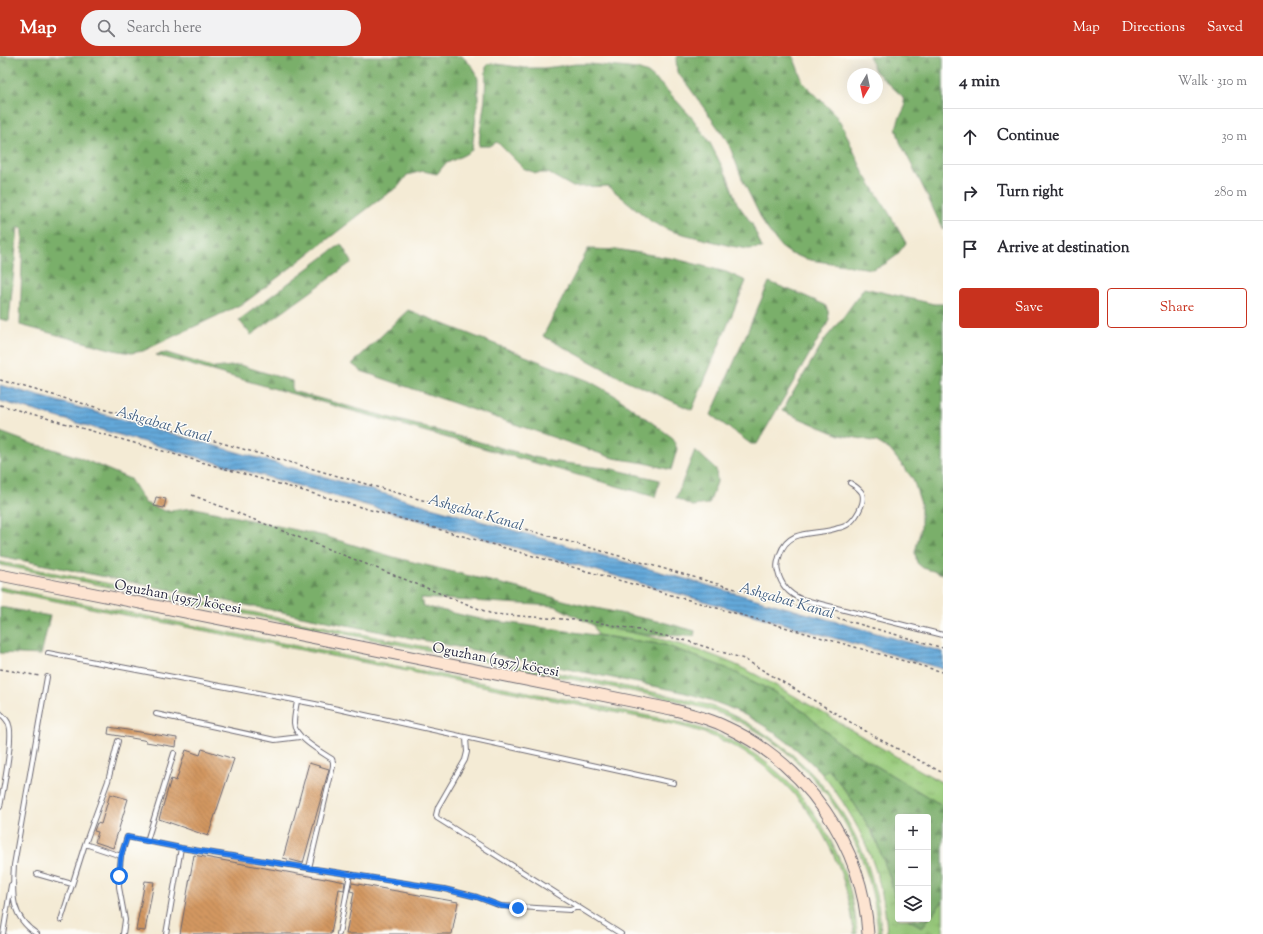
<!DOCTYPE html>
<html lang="en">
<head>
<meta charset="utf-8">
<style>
	body { margin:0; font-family:"Sorts Mill Goudy",serif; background:#f2f2f3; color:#2b2b33 }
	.controls { position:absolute; right:12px; bottom:12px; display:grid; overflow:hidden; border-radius:4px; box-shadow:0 4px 16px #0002 }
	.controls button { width:36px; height:36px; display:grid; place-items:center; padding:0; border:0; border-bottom:1px solid #e1e1e2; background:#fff; color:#2b2b33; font:20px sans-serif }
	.compass { position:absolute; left:847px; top:12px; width:36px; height:36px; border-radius:50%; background:#fff; box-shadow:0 4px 16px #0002; rotate:189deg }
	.stop { position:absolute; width:12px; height:12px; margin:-9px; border:3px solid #1a73e8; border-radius:50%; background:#fff }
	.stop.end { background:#1a73e8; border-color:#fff; box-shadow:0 1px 4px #0008 }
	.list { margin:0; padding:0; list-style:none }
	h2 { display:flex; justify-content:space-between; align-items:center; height:52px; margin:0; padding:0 16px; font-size:17px }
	h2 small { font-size:13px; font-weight:400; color:#7c7c81 }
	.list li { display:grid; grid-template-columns:26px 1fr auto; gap:12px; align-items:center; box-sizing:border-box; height:56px; padding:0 16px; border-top:1px solid #e1e1e2 }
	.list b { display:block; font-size:15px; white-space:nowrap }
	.list em { font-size:13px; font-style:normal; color:#7c7c81 }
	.actions { display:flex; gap:8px; padding:12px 16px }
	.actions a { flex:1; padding:9px 0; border:1px solid #c8321e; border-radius:4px; text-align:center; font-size:14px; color:#c8321e }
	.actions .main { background:#c8321e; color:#fff }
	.icon { flex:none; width:22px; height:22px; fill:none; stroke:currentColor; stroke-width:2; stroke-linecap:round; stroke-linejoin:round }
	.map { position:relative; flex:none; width:943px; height:878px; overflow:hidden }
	header { display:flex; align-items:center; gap:24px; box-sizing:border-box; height:56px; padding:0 20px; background:#c8321e; color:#fff }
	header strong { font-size:19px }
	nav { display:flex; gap:22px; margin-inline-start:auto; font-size:14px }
	.search { width:280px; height:36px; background:#f2f2f3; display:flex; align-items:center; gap:10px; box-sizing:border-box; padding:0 14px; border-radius:22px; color:#7c7c81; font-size:15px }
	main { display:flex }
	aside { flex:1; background:#fff }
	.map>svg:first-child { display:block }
	.grass { fill:url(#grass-tufts); stroke:#5e765b }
	.forest { fill:url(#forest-firs); stroke:#4e6853 }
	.water { fill:url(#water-rules); stroke:#43658a }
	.building { fill:url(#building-back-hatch) }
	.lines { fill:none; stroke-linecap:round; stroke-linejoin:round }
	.lane-casing { stroke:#6c6871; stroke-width:6 }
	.secondary-casing { stroke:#6c6871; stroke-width:13 }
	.path { stroke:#6c6871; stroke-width:1.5; stroke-dasharray:3 3; stroke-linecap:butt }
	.lane { stroke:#fff; stroke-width:4 }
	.secondary { stroke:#fde4d1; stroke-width:11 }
	.route { stroke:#1a73e8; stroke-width:5 }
	.labels { text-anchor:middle; stroke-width:3; stroke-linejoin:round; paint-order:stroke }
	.street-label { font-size:14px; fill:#22223b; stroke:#fdfcf7 }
	.water-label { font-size:15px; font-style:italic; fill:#405e82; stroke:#fdfcf7 }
</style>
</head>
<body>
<header>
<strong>Map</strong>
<div class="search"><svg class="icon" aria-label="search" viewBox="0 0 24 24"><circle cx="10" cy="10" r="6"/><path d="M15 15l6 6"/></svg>Search here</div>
<nav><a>Map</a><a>Directions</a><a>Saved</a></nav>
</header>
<main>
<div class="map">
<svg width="943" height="878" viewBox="0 0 943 878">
	<defs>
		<pattern id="grass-tufts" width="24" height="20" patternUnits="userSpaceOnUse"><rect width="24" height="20" fill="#99cb7b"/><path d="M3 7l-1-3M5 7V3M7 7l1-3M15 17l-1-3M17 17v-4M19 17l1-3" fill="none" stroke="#84ae6b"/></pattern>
		<pattern id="forest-firs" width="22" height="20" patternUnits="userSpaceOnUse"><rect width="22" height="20" fill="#7aaf6b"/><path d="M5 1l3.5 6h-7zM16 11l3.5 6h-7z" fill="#648e59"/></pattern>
		<pattern id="water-rules" width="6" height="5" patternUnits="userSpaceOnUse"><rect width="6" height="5" fill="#64a8d9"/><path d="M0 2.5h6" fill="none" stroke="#5288b1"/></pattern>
		<pattern id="building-back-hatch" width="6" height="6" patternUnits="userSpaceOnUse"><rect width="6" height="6" fill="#d39761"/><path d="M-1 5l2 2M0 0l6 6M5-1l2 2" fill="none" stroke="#ab7b51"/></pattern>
	</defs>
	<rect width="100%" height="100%" fill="#fdfcf7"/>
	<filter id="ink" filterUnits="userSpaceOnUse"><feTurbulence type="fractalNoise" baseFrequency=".025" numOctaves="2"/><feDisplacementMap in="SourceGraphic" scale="8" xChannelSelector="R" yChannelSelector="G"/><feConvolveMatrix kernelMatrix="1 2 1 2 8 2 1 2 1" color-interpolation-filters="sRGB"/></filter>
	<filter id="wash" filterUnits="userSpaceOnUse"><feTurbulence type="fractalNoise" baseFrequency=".012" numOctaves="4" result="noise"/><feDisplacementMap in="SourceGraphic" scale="16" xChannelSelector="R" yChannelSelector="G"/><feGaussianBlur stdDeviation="0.9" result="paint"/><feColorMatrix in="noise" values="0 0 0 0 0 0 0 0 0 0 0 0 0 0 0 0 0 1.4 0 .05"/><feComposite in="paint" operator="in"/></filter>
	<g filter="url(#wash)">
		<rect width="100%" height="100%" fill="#f4ebd5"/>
		<path class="grass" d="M 0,506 L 672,640 C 692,645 712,649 730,658 C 815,698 877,783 881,878 L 878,878 C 873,785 813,696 727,660 C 709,653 690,648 671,643 L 0,509 Z
			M 0,531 L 669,664 C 691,669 712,675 732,685 C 803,721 852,798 857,878 L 854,878 C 848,800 801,725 731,689 C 711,678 690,672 668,667 L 0,534 Z
			M 593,569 C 642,578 689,588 734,608 C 767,623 799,643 830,661 C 867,684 905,706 943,727 L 943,750 L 840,688 L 804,656 L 776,637 L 726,612 L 665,589 L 598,579 Z
			M 828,713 C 858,749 882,787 893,833 C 895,843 898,853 898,863 L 908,863 L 922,871 L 943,845 L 943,878 L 887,878 C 885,819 859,763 822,718 Z"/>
		<path class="forest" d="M 0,0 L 462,0 L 473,11 L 478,22 L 478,44 L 472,94 L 464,99 L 445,108 L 437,118 L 423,115 L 407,119 L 398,131 L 384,140 L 255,239 L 244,247 L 143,295 L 131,297 L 114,294 L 20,269 L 23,173 L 18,171 L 9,265 L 0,263 Z
			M 677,0 L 793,0 L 803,26 L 834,57 L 844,73 L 863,116 L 889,157 L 906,187 L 896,200 L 885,208 L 872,213 L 810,204 L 791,198 L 781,191 L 765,170 L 743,125 L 728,86 L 689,31 L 677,16 L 676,2 Z
			M 869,0 L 943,0 L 943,174 L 923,131 L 900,86 L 896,72 L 899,63 L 905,51 L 903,41 L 875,15 Z
			M 490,7 L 525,12 L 544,12 L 576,8 L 590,8 L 637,13 L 648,17 L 665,32 L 693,63 L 710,87 L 728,122 L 737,147 L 752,168 L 762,192 L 748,193 L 731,190 L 671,175 L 652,166 L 608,130 L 573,131 L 548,117 L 535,117 L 523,112 L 497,86 L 490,90 L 479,90 L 480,77 L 485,43 L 486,11 Z
			M 341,188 L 352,206 L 251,279 L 239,264 Z
			M 588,193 L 622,194 L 676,203 L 726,216 L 746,225 L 692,354 L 621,322 L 543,280 Z
			M 769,226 L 805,240 L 825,249 L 828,255 L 829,264 L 826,270 L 757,388 L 751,388 L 711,359 Z
			M 864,232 L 934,248 L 943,248 L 943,518 L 923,512 L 917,507 L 915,496 L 921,472 L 921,448 L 913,423 L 890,394 L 877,386 L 863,383 L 839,379 L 782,355 L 825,283 L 844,260 Z
			M 408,254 L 589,325 L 614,339 L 673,382 L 677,393 L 671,414 L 645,407 L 613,402 L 361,315 L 352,308 Z
			M 167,297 L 215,312 L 240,309 L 292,325 L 292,335 L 549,405 L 612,413 L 660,424 L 655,441 L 156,299 L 159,298 Z
			M 0,376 L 33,388 L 50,392 L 78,401 L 130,423 L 145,447 L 165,455 L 195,452 L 324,480 L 397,502 L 514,531 L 582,549 L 666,567 L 695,575 L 694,580 L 645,579 L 593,569 L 555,550 L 421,542 L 423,550 L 475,562 L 665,589 L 726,612 L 776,637 L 804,656 L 840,688 L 943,750 L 943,845 L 922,871 L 908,863 L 928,863 L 928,761 L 898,761 L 898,854 L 890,822 L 874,779 L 847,736 L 828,713 L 822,718 C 780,673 733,647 673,634 L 0,500 Z
			M 695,394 L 716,413 L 717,426 L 709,448 L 692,450 L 676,442 Z
			M 0,551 L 50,560 L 41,599 L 0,597 Z"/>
		<path class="water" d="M 0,329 L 943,596 L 943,613 L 0,345 Z"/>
		<g id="blocks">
			<path class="building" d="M 156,441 L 166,443 L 164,452 L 154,450 Z
				M 109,671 L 177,682 L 176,691 L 146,686 L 146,685 L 143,684 L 108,678 Z
				M 202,693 L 234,703 L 208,780 L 159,763 L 171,723 L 176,725 L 186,694 L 200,699 Z
				M 309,707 L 329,713 L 303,807 L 283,802 Z
				M 110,738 L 128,743 L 113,792 L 95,786 L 98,776 L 94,775 L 97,767 L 101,768 Z
				M 194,799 L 325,823 L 325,822 L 345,826 L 344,834 L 339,833 L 331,878 L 180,878 Z
				M 145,825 L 154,826 L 145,875 L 136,874 Z
				M 352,827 L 458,846 L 452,878 L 346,878 L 354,836 L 350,835 Z"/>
		</g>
	</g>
	<g filter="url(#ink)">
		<use href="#blocks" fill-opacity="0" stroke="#6c6871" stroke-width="1"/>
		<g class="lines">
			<g class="lane-casing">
				<path id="lane" d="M 850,427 C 855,430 859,432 862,437 C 866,447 855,464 847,469 C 845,470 841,472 838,472 C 817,480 789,471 780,498 C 778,504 776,510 778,516 C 781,529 789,538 801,543 L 943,579
					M 48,597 L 315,648 L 674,727
					M 297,645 C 296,652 294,660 294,667 C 294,681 321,696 332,703 L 333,706 L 333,710 L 309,812
					M 0,657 C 4,661 8,664 9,669 C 14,682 3,735 0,751
					M 156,658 L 275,684 L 300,681
					M 466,682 L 467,696 L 465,704 L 438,751 L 436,759 L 437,762 L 621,878
					M 147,785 L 174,697
					M 85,788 L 121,800
					M 37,818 L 72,828
					M 61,864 L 85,788 L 108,725 L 118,685
					M 3,878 L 11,829
					M 37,878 C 10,860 12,838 14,809 L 47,621
					M 123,878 L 125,864 L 119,831 L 119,820 L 121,800 L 127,781 L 181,792 L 444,833 L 477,841 L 501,850 L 570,854 L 578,851
					M 166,878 L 181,792
					M 339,878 L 350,818"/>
			</g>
			<g class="secondary-casing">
				<path id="secondary" d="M 0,519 L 671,653 C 690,658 709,662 726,671 C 806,708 863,789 868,878"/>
			</g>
			<path class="path" d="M 0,324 L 943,592
				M 0,349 L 943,616
				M 192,439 L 492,558 L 590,565 L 639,574 L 687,585 L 744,603 L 879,683 L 943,717
				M 0,613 L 40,620"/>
			<use href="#lane" class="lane"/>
			<use href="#secondary" class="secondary"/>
		</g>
	</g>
	<g class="lines" filter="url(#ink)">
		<path class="route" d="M 119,820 L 121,800 L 127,781 L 181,792 L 444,833 L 477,841 L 501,850 L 518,852"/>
	</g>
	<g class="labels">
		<g class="street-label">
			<text transform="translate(178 540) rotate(11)" y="5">Oguzhan (1957) köçesi</text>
			<text transform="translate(496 603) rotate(11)" y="5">Oguzhan (1957) köçesi</text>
		</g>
		<g class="water-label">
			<text transform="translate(164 368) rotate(16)" y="5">Ashgabat Kanal</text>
			<text transform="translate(476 456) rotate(16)" y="5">Ashgabat Kanal</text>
			<text transform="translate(787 544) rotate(16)" y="5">Ashgabat Kanal</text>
		</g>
	</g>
</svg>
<div class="controls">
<button>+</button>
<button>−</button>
<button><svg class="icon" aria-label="layers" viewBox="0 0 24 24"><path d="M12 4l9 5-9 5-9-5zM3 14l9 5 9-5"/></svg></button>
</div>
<svg class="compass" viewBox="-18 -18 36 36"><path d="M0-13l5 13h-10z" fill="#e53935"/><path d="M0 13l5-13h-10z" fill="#7c7c81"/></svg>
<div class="stop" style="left:119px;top:820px"></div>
<div class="stop end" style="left:518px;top:852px"></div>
</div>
<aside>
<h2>4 min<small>Walk · 310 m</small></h2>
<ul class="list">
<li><svg class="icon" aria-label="ahead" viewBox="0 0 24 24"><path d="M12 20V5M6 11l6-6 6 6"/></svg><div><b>Continue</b></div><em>30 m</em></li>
<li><svg class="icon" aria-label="right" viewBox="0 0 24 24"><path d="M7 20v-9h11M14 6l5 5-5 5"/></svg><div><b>Turn right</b></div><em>280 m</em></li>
<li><svg class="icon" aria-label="arrive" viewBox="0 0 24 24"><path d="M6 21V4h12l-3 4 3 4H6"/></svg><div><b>Arrive at destination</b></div></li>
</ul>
<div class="actions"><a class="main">Save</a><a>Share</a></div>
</aside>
</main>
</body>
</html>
